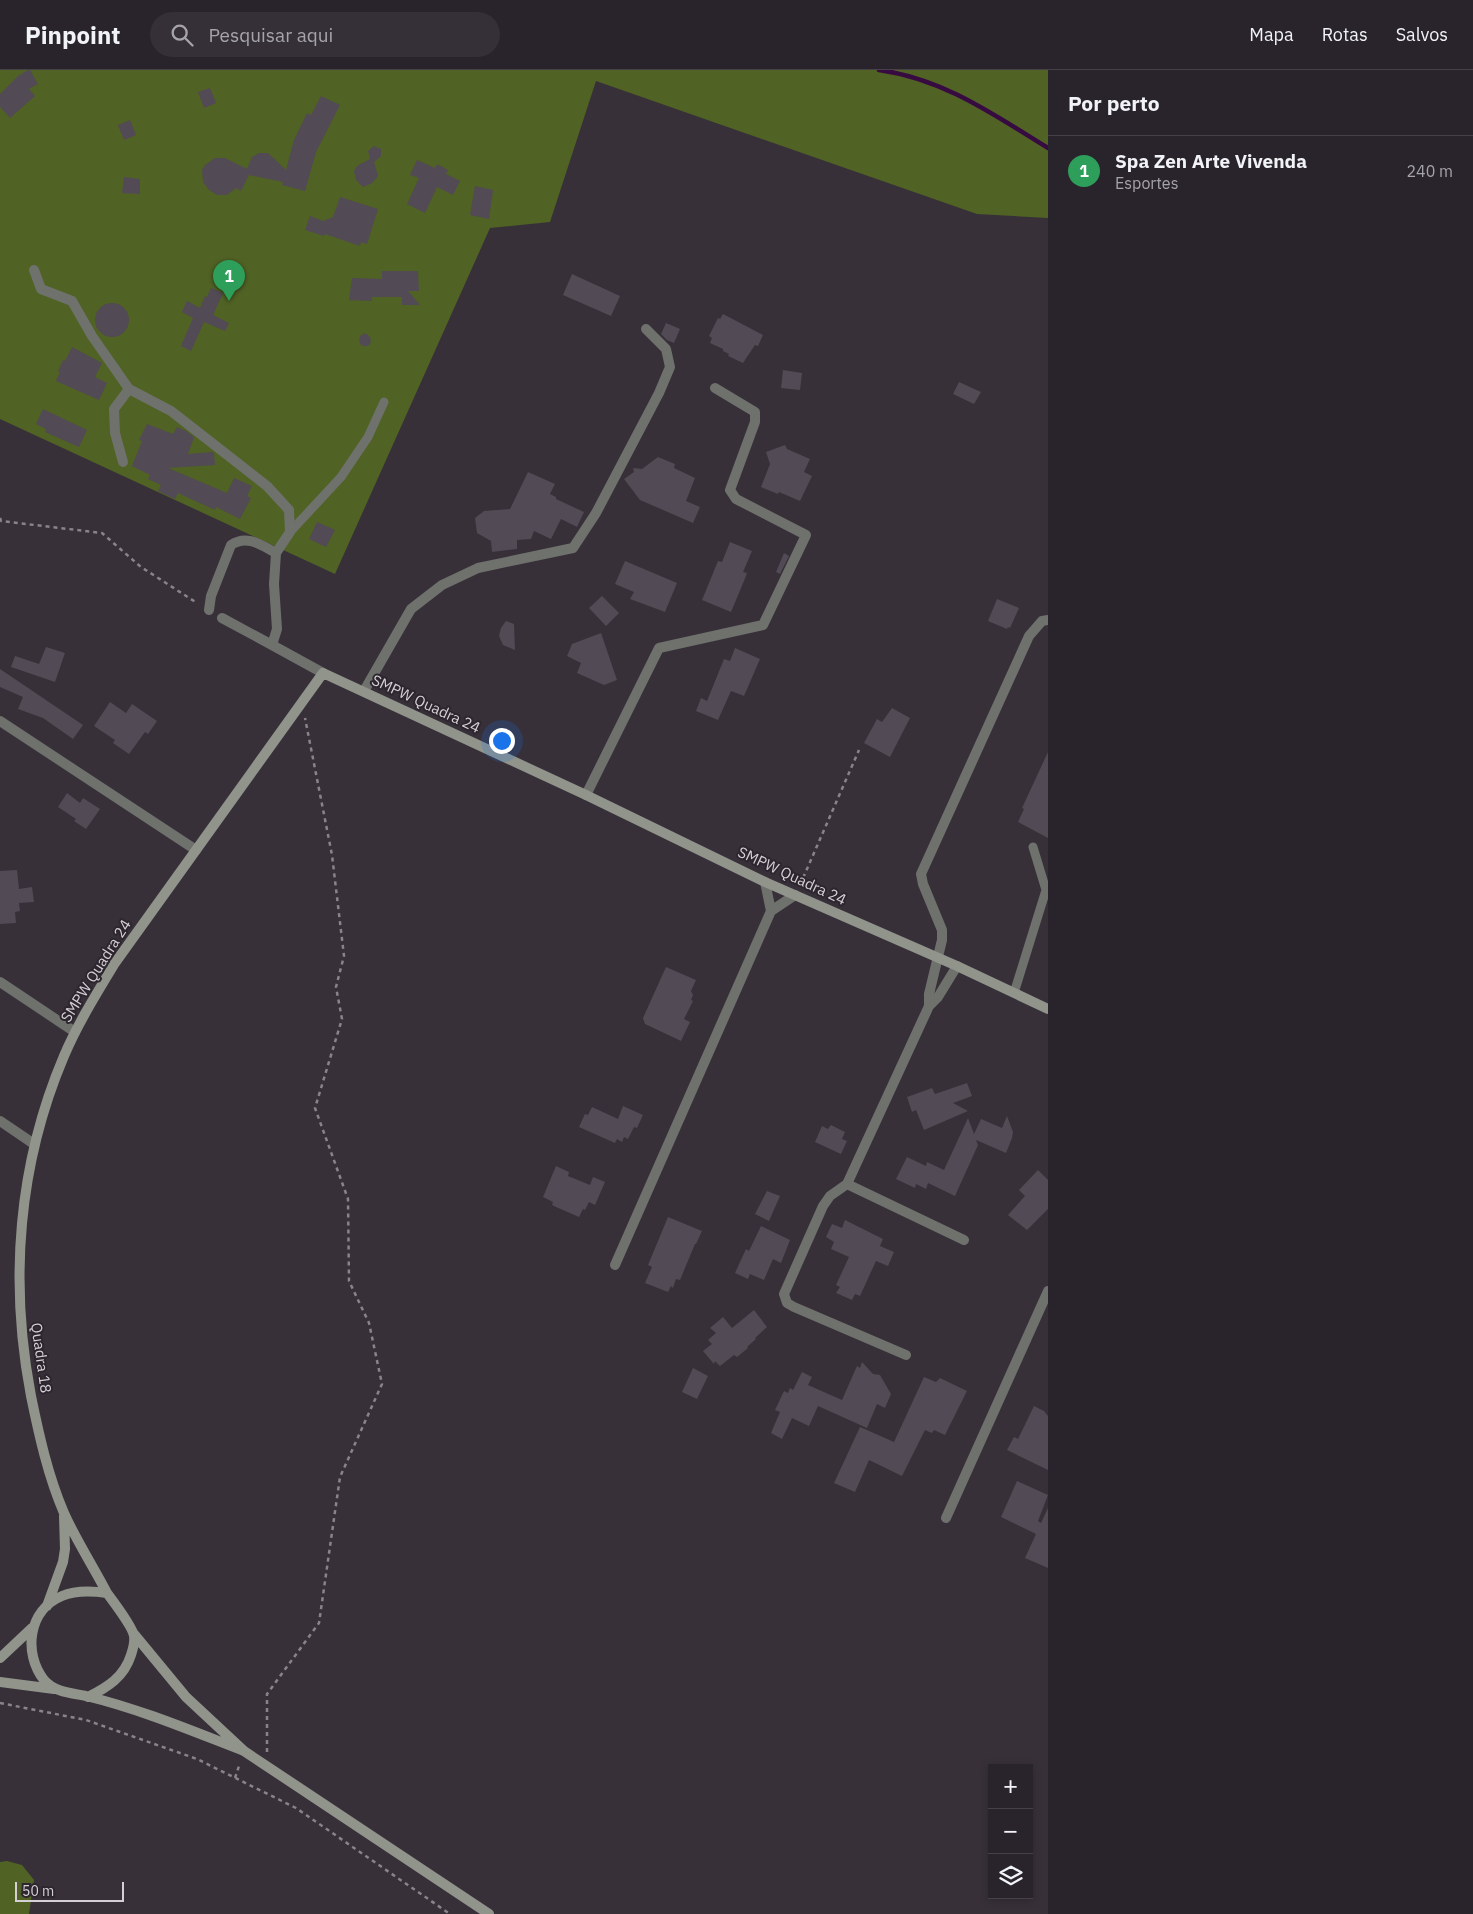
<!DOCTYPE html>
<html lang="pt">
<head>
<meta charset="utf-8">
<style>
	body { margin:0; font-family:"IBM Plex Sans",sans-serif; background:#353037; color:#f1f3f6 }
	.controls { position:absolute; right:15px; bottom:15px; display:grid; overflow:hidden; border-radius:0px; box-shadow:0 2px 8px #0003 }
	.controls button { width:45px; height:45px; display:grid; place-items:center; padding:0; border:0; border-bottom:1px solid #454147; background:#29242b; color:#f1f3f6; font:25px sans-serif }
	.scale { position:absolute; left:15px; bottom:12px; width:109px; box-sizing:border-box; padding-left:5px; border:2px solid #d5d0d6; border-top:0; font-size:14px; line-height:18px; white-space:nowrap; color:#d5d0d6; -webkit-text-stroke:4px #2d262f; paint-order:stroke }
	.you { position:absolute; left:501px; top:670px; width:18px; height:18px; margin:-12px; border:4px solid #fff; border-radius:50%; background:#1a73e8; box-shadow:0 0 0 8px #1a73e833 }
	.badge { display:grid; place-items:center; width:32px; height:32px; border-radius:50%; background:#1a73e8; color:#fff; font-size:16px; font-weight:700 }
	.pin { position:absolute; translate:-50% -41px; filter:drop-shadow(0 1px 2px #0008) }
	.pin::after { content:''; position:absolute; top:26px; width:18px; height:15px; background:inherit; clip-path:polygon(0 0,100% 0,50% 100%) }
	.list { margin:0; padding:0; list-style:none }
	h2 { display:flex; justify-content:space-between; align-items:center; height:65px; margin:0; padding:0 20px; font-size:21px }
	h2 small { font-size:16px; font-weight:400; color:#a5a4a9 }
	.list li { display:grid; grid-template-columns:32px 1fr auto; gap:15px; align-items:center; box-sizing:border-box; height:70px; padding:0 20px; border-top:1px solid #454147 }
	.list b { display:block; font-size:19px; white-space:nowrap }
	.list p { margin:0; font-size:16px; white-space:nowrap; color:#a5a4a9 }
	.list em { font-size:16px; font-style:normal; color:#a5a4a9 }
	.icon { flex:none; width:28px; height:28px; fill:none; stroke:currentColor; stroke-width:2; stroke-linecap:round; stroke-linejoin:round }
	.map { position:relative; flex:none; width:1048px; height:1844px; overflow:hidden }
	header { display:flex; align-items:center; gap:30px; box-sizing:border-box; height:70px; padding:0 25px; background:#29242b; border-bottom:1px solid #454147 }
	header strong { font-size:24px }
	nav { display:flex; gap:28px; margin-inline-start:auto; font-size:18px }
	.search { width:350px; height:45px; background:#353037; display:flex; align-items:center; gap:12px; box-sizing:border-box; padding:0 18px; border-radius:28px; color:#a5a4a9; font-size:19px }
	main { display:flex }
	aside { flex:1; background:#29242b }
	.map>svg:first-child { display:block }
	.green { fill:#506224 }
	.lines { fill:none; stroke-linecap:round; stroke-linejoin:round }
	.stream { stroke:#370a41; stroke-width:4.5 }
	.building { fill:#524a54 }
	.path { stroke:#89838b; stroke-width:2.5; stroke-dasharray:4 4; stroke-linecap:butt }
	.lane { stroke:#6f716c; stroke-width:9 }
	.street { stroke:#6f716c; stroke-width:10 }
	.secondary { stroke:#91948b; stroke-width:10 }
	.labels { text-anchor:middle; stroke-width:4; stroke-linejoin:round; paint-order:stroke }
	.street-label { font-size:15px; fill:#d5d0d6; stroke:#2d262f }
</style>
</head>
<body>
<header>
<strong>Pinpoint</strong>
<div class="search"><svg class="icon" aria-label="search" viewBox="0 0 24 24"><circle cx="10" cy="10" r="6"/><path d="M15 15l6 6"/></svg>Pesquisar aqui</div>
<nav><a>Mapa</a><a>Rotas</a><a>Salvos</a></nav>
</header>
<main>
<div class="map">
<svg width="1048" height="1844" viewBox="0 0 1048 1844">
	<rect width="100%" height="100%" fill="#373039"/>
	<path class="green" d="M 0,0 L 1048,0 L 1048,148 L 977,144 L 596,11 L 550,152 L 490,158 L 335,504 L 0,349 Z
		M 7,1791 L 22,1795 L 34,1810 L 29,1844 L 0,1844 L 0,1792 Z"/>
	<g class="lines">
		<path class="stream" d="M 879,0 C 944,9 994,45 1048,78"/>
	</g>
	<path class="building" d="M 28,0 L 30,0 L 38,14 L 29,19 L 35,26 L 10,48 L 0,37 L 0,24 L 18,6 Z
		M 210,18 L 216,33 L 204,38 L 198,22 Z
		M 321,26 L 340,35 L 316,82 L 305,121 L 282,115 L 283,112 L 249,105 L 241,121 L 236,118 L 227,125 L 217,125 L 209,120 L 203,112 L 202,100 L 205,95 L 215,88 L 225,88 L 247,99 L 252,87 L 259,83 L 268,83 L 286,100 L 294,70 L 307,43 L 311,45 Z
		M 130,50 L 136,65 L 124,70 L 118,55 Z
		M 374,76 L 381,79 L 381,86 L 374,92 L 378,106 L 372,113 L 363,117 L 356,110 L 354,101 L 357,96 L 370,89 L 368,81 Z
		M 417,90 L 435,98 L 437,94 L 448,100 L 446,104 L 460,111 L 453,125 L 437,117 L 425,143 L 407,134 L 419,108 L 410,105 Z
		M 124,107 L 140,109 L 140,124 L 122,123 Z
		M 475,116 L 493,120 L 489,149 L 470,145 Z
		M 340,127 L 378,139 L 367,174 L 361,172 L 360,176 L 325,164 L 324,166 L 305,160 L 310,146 L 323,151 L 333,147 Z
		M 382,201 L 418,201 L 419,221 L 408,221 L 420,235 L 402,235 L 402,227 L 372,227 L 372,231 L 349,230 L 352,208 L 382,209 Z
		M 572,204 L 620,226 L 611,246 L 563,225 Z
		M 211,218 L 223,223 L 213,245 L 229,253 L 225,261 L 204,252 L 191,281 L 181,276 L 193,248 L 182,242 L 187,231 L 200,238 L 205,226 L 207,227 Z
		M95 250a17 17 0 1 1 34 0a17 17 0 1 1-34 0Z
		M 723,244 L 763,265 L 758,276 L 755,275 L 743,293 L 728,286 L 729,284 L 723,281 L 723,279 L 710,273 L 712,268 L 709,266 L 718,248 L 720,249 Z
		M 666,253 L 680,259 L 674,273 L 667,270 L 661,264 Z
		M 365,263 L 370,267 L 371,272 L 368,276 L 362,276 L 359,272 L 360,266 Z
		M 72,277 L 102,293 L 95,307 L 107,313 L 99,330 L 56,311 L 60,302 L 58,301 L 63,290 L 65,291 Z
		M 783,300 L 802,303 L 800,320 L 781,318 Z
		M 959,312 L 981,322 L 974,334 L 953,324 Z
		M 43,339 L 87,360 L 79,377 L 45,362 L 46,359 L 36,354 Z
		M 147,354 L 173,364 L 177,357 L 186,361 L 194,367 L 188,384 L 212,382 L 214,383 L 215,395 L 168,398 L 227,423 L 234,408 L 252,416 L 247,426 L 251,428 L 240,449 L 216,437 L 215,440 L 178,423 L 175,429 L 158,421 L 161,415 L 148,409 L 150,405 L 132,396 L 142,371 L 139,370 Z
		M 785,375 L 787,379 L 810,389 L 804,402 L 812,406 L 800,431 L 779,422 L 778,424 L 761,417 L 770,394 L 766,382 Z
		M 658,387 L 675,394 L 674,398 L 695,408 L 686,431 L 700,437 L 693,453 L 640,430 L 624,409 L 634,402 L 633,398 L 642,399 Z
		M 528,402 L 555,414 L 550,424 L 556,427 L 556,429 L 584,442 L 577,457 L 561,449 L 551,469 L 534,461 L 531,469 L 517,470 L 517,479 L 492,482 L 491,471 L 477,463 L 475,448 L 484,441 L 510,439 Z
		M 317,452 L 335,460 L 326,477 L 309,469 Z
		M 730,472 L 752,481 L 743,502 L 747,503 L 744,511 L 731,542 L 702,530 L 718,491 L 722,492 Z
		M 784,483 L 789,486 L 780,504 L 776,502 Z
		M 625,491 L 677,513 L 665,542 L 630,529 L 634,522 L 615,514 Z
		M 602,526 L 619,543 L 606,556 L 589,538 Z
		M 997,529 L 1019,538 L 1010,558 L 1008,557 L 1007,559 L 988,551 Z
		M 506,551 L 514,554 L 515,580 L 503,575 L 499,566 L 501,558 Z
		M 601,563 L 617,610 L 604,615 L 577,603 L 581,593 L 567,586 L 572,574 Z
		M 46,577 L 65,583 L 55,612 L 11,597 L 15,586 L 39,594 Z
		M 735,578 L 760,589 L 744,626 L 731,621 L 718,650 L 696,641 L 701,628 L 707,631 L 724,589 L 730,591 Z
		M 0,599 L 83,655 L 73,669 L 43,648 L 18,639 L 23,627 L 0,617 Z
		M 110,632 L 126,643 L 132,634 L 157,651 L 148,664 L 145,662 L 129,684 L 113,673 L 115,670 L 94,656 Z
		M 892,638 L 910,648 L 890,687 L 864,673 L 877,649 L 882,652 Z
		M 1048,682 L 1048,768 L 1018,752 L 1024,739 L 1022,738 Z
		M 67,723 L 80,733 L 83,728 L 100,739 L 86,759 L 74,751 L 76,749 L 58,737 Z
		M 17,800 L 19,819 L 32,817 L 34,832 L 19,833 L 20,841 L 15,842 L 16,853 L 0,854 L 0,801 Z
		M 666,897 L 696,910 L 691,921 L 693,925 L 691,930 L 693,931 L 684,949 L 690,952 L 681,971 L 645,954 L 643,948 Z
		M 967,1013 L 972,1026 L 953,1033 L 968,1041 L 924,1060 L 916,1040 L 912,1042 L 907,1027 L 932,1018 L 935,1024 Z
		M 623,1036 L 643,1045 L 637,1058 L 634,1057 L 628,1069 L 624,1067 L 622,1072 L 617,1069 L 615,1073 L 579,1057 L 585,1044 L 588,1045 L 592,1037 L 618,1049 Z
		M 1007,1046 L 1013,1062 L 1012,1068 L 1006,1083 L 976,1070 L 978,1075 L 955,1126 L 928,1113 L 926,1119 L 916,1114 L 915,1118 L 896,1109 L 907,1087 L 926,1096 L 927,1092 L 944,1100 L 968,1048 L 974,1064 L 981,1049 L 1002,1058 Z
		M 831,1055 L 845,1062 L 842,1069 L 847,1071 L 841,1084 L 815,1072 L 822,1056 L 828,1059 Z
		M 556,1096 L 569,1102 L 568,1106 L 590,1115 L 593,1107 L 605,1112 L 595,1135 L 589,1132 L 585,1140 L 583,1139 L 579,1147 L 556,1137 L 552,1135 L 553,1132 L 543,1127 Z
		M 1038,1100 L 1048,1110 L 1048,1139 L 1027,1160 L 1008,1145 L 1025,1126 L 1019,1120 Z
		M 767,1121 L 780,1126 L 769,1151 L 755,1144 Z
		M 668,1147 L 702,1161 L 696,1174 L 695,1174 L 680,1210 L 676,1209 L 673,1218 L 671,1216 L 668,1222 L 645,1213 L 652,1197 L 648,1195 Z
		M 845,1150 L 883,1169 L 880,1176 L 894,1182 L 888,1196 L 876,1191 L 860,1226 L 855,1224 L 852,1230 L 836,1223 L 840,1217 L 836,1215 L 849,1187 L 831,1179 L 834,1172 L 826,1167 L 832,1154 L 842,1158 Z
		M 761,1156 L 790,1170 L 781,1193 L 773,1189 L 764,1210 L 750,1204 L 748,1209 L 735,1203 L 746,1179 L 749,1181 Z
		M 754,1240 L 767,1257 L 755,1268 L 756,1269 L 747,1277 L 748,1278 L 737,1287 L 734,1285 L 720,1296 L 715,1291 L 714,1294 L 703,1281 L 712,1274 L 708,1270 L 716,1263 L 710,1258 L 723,1247 L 732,1258 Z
		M 862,1292 L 873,1304 L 880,1305 L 891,1324 L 885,1338 L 877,1334 L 867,1358 L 818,1336 L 809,1356 L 792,1348 L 782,1369 L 771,1363 L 780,1342 L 775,1340 L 784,1321 L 788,1323 L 790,1318 L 793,1320 L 802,1302 L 812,1307 L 808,1315 L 842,1330 L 857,1296 L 860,1298 Z
		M 693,1298 L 708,1306 L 697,1329 L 682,1322 Z
		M 924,1307 L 936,1312 L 940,1308 L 967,1321 L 945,1365 L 934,1360 L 932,1363 L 925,1360 L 902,1406 L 869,1390 L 855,1422 L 834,1413 L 860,1357 L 894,1372 Z
		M 1034,1336 L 1044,1341 L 1048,1346 L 1048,1400 L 1007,1380 L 1014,1367 L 1018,1369 Z
		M 1017,1411 L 1048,1425 L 1038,1451 L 1041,1453 L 1048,1438 L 1048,1498 L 1025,1488 L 1036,1464 L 1001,1447 Z"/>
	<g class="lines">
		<path class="path" d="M 0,448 L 1,451 L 102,463 L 141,497 L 197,533
			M 800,815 L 859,680
			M 0,1633 L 86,1650 L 197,1689 L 296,1738 L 450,1844
			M 267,1682 L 267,1624 L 319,1553 L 340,1407 L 382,1314 L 369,1253 L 349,1211 L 348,1129 L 315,1038 L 342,949 L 336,917 L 344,886 L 332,785 L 305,648
			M 235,1708 L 240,1693"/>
		<path class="lane" d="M 290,462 L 341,407 L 368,367 L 384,332
			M 1014,923 L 1046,820 L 1033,777"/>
		<path class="street" d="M 34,200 L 41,219 L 72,231 L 92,266 L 129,319 L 171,341 L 267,416 L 289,440 L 290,462 L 276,483 L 274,514 L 277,559 L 272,575 L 323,603
			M 123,392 L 115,363 L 114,339 L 129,319
			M 209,540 L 211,526 L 231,475 C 247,464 261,475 276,483
			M 222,548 L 272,575
			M 364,621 L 411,539 L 442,515 L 478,498 L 573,478 L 596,443 L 659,323 L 670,297 L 666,279 L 646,259
			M 0,651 L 196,780
			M 586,725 L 659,578 L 763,555 L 806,465 L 736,429 L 730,420 L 755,352 L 755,342 L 715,318
			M 765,812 L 771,841
			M 0,912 L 75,962
			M 929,936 L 929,924 L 942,870 L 942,860 L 923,814 L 921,804 L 1029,566 L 1042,551 L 1048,550
			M 0,1051 L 34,1074
			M 847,1114 L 964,1170
			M 615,1195 L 771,841 L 795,825
			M 906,1285 L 794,1237 L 787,1233 L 784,1224 L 823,1136 L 830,1126 L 847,1114 L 929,936 L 938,927 L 957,896
			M 946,1448 L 1048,1221"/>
		<path class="secondary" d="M 107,1523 C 93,1496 76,1470 64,1443 C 48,1406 39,1365 31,1326 C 9,1211 18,1094 64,986 C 78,953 97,923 115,893 L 323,603 L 586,725 L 765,812 L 957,896 L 1048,939
			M 47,1536 L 63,1492 L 65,1479 L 64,1446
			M 134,1564 L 186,1627 L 244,1681 L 489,1844
			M 0,1588 L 32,1558
			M 0,1612 L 54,1619
			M 88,1627 C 108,1617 124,1607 131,1585 C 133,1579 135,1572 134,1566 C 133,1558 113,1531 107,1523 C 93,1521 76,1520 62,1526 C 28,1540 23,1583 44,1610 C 54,1622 71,1623 86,1626 C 140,1639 192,1661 244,1681"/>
	</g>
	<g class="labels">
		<g class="street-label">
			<text transform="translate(426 634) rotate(25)" y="5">SMPW Quadra 24</text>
			<text transform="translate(792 806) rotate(25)" y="5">SMPW Quadra 24</text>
			<text transform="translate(96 901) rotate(-58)" y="5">SMPW Quadra 24</text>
			<text transform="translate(41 1288) rotate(82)" y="5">Quadra 18</text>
		</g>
	</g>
</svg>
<div class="controls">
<button>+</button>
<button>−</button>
<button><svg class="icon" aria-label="layers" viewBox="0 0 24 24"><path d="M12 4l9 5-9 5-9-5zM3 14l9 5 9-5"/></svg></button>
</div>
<div class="scale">50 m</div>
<div class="you"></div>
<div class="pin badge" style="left:229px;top:231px;background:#2e9e5b">1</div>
</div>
<aside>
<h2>Por perto<small></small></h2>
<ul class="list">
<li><span class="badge" style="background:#2e9e5b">1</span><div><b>Spa Zen Arte Vivenda</b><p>Esportes</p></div><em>240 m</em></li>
</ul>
</aside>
</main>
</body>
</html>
